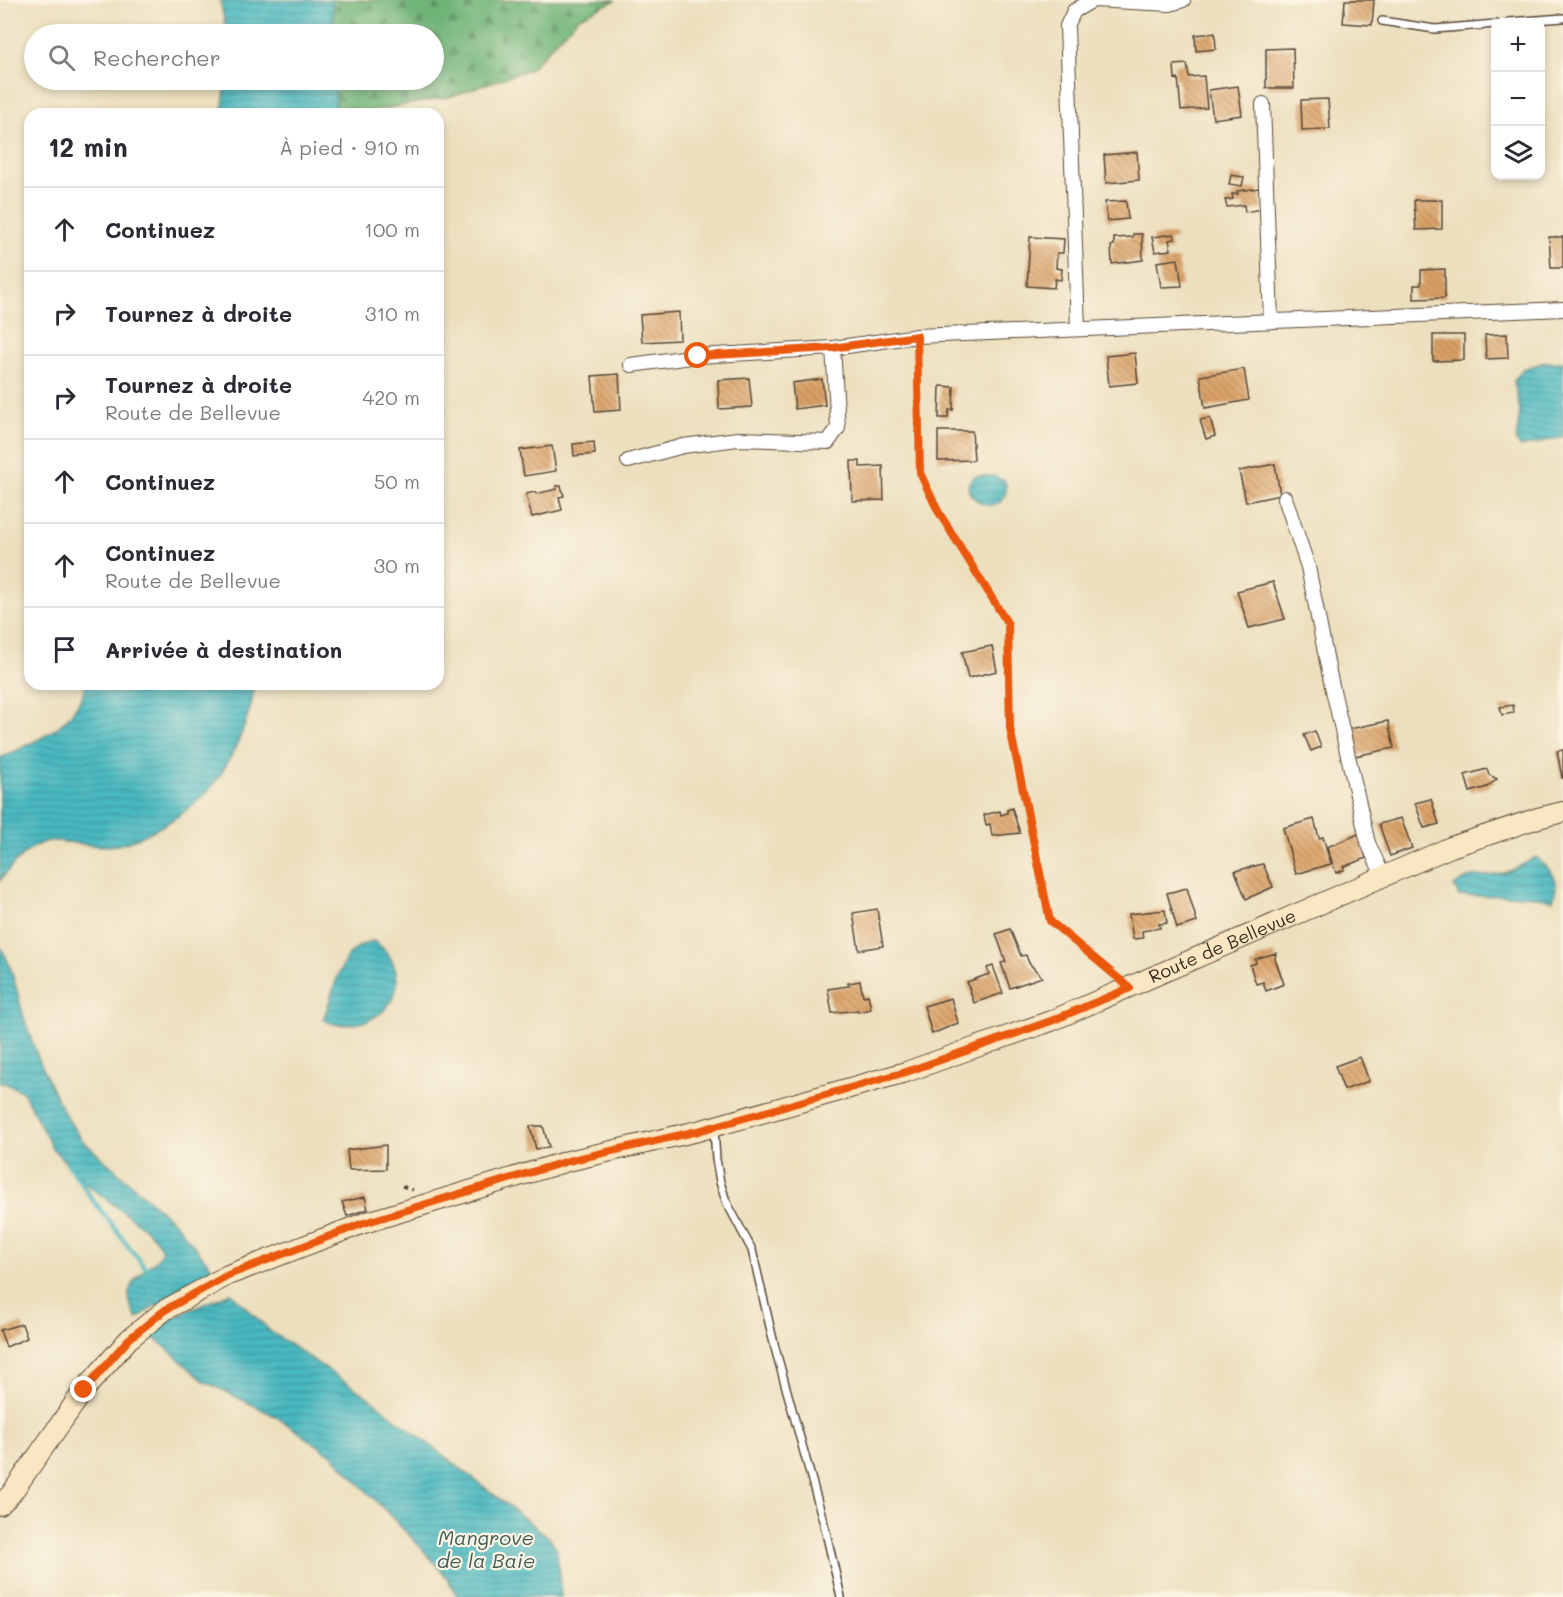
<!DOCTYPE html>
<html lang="fr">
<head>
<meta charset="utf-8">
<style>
	body { margin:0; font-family:Mali,sans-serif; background:#f7f7f7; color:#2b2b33 }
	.controls { position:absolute; right:18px; top:18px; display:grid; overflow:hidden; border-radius:12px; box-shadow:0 3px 9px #0003 }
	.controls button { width:54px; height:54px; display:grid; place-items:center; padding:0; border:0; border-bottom:2px solid #e1e1e2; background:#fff; color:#2b2b33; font:30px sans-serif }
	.stop { position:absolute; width:18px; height:18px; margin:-14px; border:4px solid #ea580c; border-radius:50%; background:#fff }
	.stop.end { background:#ea580c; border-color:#fff; box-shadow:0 2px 6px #0008 }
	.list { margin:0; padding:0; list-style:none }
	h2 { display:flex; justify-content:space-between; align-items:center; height:78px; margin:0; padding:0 24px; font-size:26px }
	h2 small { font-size:20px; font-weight:400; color:#7c7c81 }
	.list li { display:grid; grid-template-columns:39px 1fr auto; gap:18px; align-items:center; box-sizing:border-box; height:84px; padding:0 24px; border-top:2px solid #e1e1e2 }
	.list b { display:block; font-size:22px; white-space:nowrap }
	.list p { margin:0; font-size:20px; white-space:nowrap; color:#7c7c81 }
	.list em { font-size:20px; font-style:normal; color:#7c7c81 }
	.icon { flex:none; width:33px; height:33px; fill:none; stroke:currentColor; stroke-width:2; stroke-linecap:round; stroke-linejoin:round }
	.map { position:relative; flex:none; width:1563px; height:1597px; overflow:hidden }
	.search { position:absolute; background:#fff; box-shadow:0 3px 9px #0003; left:24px; top:24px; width:420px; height:66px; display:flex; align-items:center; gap:15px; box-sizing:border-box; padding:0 21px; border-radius:33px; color:#7c7c81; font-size:22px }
	.panel { position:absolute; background:#fff; box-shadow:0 3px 9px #0003; left:24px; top:108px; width:420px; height:582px; border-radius:18px }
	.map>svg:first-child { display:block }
	.forest { fill:url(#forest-firs); stroke:#556f4b; stroke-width:1.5 }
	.water { fill:url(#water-rules); stroke:#427270; stroke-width:1.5 }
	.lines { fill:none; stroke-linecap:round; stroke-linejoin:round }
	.stream { stroke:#4ab9c1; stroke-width:4.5 }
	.building { fill:url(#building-back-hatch) }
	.service-casing { stroke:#564536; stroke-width:10 }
	.minor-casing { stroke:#564536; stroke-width:16 }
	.secondary-casing { stroke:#564536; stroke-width:22 }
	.path { stroke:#564536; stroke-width:3; stroke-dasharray:4.5 4.5; stroke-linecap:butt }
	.service { stroke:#fff; stroke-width:7 }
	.minor { stroke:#fff; stroke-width:14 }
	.secondary { stroke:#f9e7c3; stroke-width:20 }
	.route { stroke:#ea580c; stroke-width:8 }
	.labels { text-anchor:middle; stroke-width:4.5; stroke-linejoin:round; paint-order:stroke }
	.street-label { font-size:18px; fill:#3b2a1e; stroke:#fcf5e5 }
	.water-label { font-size:20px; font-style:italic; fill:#405c57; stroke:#fcf5e5 }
</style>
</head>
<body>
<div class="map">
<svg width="1563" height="1597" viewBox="0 0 1563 1597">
	<defs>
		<pattern id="forest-firs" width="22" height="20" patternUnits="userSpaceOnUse" patternTransform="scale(1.5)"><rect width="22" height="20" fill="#6fb478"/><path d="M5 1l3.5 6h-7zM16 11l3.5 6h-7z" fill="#5c9362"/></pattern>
		<pattern id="water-rules" width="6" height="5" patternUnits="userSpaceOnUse" patternTransform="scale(1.5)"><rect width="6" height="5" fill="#4ab9c1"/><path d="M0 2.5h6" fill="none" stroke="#3f979c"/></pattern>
		<pattern id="building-back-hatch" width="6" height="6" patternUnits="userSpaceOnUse" patternTransform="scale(1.5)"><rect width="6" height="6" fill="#daa165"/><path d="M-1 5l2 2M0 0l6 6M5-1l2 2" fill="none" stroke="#b28353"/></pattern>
	</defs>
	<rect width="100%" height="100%" fill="#fcf5e5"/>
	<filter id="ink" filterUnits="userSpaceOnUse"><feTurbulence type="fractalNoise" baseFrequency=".0167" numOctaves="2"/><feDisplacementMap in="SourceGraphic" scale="12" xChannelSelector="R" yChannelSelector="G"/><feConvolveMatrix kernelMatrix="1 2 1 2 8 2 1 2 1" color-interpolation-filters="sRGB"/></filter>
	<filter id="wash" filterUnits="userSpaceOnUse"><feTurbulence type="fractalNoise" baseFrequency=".008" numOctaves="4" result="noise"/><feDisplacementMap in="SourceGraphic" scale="24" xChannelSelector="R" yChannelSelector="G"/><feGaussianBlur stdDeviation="1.35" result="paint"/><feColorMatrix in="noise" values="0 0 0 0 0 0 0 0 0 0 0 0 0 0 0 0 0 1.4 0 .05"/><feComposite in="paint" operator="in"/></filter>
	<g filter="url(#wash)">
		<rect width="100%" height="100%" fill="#ecdfbd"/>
		<path class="forest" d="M 332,0 L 616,0 L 578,18 L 530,69 L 449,97 L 356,114 L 336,114 L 335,80 L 434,80 L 434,34 L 334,34 Z"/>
		<path class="water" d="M 220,0 L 332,0 L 334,34 L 227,34 Z
			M 226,80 L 335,80 L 336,114 L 222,114 Z
			M 1545,362 L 1563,362 L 1563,437 L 1521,447 L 1516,441 L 1520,411 L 1514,381 L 1523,369 Z
			M 976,476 L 993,476 L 1005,481 C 1007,487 1007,490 1005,496 C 993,520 951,490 976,476 Z
			M 86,684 L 254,684 C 253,716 227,773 204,795 C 184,815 144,839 117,845 C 101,848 83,844 67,842 C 61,842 54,840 48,841 C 30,844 10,867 0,881 L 0,758 C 36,741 76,727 86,684 Z
			M 1536,857 C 1552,872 1561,876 1553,900 L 1526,895 L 1459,896 L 1454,886 C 1472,873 1474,878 1495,875 C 1510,873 1523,864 1536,857 Z
			M 373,941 C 413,966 400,1018 354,1024 C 342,1025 333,1026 323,1019 C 335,993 337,948 373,941 Z
			M 0,946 C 15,970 17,997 26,1024 C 38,1060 59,1110 82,1140 L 177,1225 L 214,1270 L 164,1299 L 174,1317 L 231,1293 L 270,1331 L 368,1397 L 550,1538 L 557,1550 L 561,1597 L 458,1597 L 447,1578 L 427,1554 L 333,1456 L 275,1416 L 204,1381 L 156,1339 L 152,1336 L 166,1322 L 157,1304 L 137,1319 C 122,1293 129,1284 150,1265 C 156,1260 160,1257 162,1250 L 155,1238 L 143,1227 L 86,1184 L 52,1148 L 23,1092 L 5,1083 L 0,1083 Z"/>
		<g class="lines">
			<path class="stream" d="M 68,1164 L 92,1199 L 143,1265 L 151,1271"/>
		</g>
		<g id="blocks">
			<path class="building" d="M 1345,0 L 1374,0 L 1372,25 L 1343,23 Z
				M 1215,33 L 1216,49 L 1196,51 L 1195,35 Z
				M 1293,48 L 1294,88 L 1266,88 L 1266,49 Z
				M 1187,64 L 1189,77 L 1204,76 L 1207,108 L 1181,110 L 1178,78 L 1175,79 L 1174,65 Z
				M 1238,86 L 1242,115 L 1213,119 L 1209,90 Z
				M 1328,99 L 1330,129 L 1302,130 L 1301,100 Z
				M 1137,152 L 1139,180 L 1106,183 L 1104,155 Z
				M 1231,175 L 1244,177 L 1242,186 L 1229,184 Z
				M 1259,188 L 1262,209 L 1245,212 L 1244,205 L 1227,207 L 1225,200 L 1233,199 L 1232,194 L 1238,194 L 1237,191 Z
				M 1414,200 L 1442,200 L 1442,229 L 1416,230 Z
				M 1126,201 L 1128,219 L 1107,221 L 1105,202 Z
				M 1133,234 L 1142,234 L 1143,260 L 1112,264 L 1111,246 L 1114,245 L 1114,238 L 1133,237 Z
				M 1174,234 L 1175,239 L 1169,240 L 1171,250 L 1155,252 L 1152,237 Z
				M 1030,237 L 1064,239 L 1063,253 L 1057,253 L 1056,268 L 1062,269 L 1061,280 L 1055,279 L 1054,288 L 1027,286 Z
				M 1549,237 L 1563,237 L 1563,268 L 1551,268 Z
				M 1178,259 L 1182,286 L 1161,287 L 1157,262 Z
				M 1445,269 L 1445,298 L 1414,299 L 1414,285 L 1421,285 L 1421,270 Z
				M 679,312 L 680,340 L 642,342 L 640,315 Z
				M 1507,334 L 1508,358 L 1486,359 L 1485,335 Z
				M 1433,335 L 1464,335 L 1464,360 L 1433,361 Z
				M 1135,353 L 1138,383 L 1109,386 L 1106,356 Z
				M 1244,369 L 1249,400 L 1205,408 L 1200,376 Z
				M 619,374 L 621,410 L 595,412 L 592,376 Z
				M 749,378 L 752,407 L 719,409 L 718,380 Z
				M 822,379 L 825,405 L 795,409 L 792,383 Z
				M 940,386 L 954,387 L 953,410 L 949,410 L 948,418 L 939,418 Z
				M 1210,418 L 1215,436 L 1206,439 L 1200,420 Z
				M 938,431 L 972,431 L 974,460 L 938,461 Z
				M 594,442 L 595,454 L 574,456 L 573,444 Z
				M 552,446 L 556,471 L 524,476 L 520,450 Z
				M 851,461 L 860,461 L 860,467 L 883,466 L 884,500 L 852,501 Z
				M 1275,464 L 1280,495 L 1246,502 L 1239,471 Z
				M 556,486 L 561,486 L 564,496 L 559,497 L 562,510 L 532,517 L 526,494 L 535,492 L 536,494 L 557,489 Z
				M 1273,582 L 1285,619 L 1249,628 L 1237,591 Z
				M 992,646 L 997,671 L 968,678 L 962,652 Z
				M 1513,705 L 1514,713 L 1502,715 L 1500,707 Z
				M 1388,721 L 1394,748 L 1355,756 L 1349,729 Z
				M 1315,731 L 1321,747 L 1311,751 L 1304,735 Z
				M 1563,750 L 1563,778 L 1562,778 L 1557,751 Z
				M 1487,769 L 1489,775 L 1497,779 L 1487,787 L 1470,792 L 1465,775 Z
				M 1431,799 L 1439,824 L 1424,828 L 1415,803 Z
				M 1012,808 L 1020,833 L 992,836 L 990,824 L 986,825 L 984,815 L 1000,811 L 1001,815 L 1007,813 L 1007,810 Z
				M 1401,818 L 1412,848 L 1390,856 L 1379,824 Z
				M 1314,819 L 1319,838 L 1323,837 L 1331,864 L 1296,874 L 1283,828 Z
				M 1361,833 L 1365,844 L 1362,845 L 1366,858 L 1343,867 L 1344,870 L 1336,873 L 1327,847 Z
				M 1263,864 L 1273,887 L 1246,899 L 1235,871 Z
				M 1187,888 L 1197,922 L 1177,928 L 1167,893 Z
				M 877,909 L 883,946 L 859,950 L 853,913 Z
				M 1165,910 L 1167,923 L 1159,924 L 1160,928 L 1142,931 L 1143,938 L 1133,939 L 1129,914 Z
				M 1010,929 L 1021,956 L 1026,955 L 1029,963 L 1042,977 L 1010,988 L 1001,963 L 1006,962 L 996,934 Z
				M 1276,953 L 1275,959 L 1284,984 L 1266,991 L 1263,982 L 1256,984 L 1250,965 L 1256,963 L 1255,959 Z
				M 993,966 L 1003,993 L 974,1003 L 967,982 L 989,974 L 987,968 Z
				M 860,981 L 863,996 L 868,995 L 871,1009 L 858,1012 L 858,1010 L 832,1013 L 828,989 L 849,986 L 848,983 Z
				M 951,998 L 958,1023 L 932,1034 L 924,1006 Z
				M 1360,1057 L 1369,1081 L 1344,1090 L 1335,1066 Z
				M 530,1126 L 543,1126 L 549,1147 L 536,1149 Z
				M 386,1145 L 386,1169 L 349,1170 L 347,1150 Z
				M 365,1197 L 368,1209 L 347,1216 L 342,1202 Z
				M 22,1324 L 27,1338 L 6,1347 L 0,1330 Z"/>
		</g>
	</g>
	<g filter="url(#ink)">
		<use href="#blocks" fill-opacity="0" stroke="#564536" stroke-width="1.5"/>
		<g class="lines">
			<g class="service-casing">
				<path id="service" d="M 1382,21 L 1435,29 L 1496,24
					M 1509,22 L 1563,18
					M 714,1129 L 716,1159 L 720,1182 L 726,1201 L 752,1250 L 775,1348 L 824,1524 L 841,1597"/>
			</g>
			<g class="minor-casing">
				<path id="minor" d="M 1263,104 L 1271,320
					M 1078,328 L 1067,26 L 1074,11 L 1093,0 L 1170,4 L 1183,0
					M 631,365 L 698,356 L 833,348 L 917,336 L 1563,309
					M 628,461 L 683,446 L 738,439 L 828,442 L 838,428 L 833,348
					M 1285,498 L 1308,567 L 1330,677 L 1368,843 L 1383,876"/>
			</g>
			<g class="secondary-casing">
				<g id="secondary">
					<path id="s1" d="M 0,1505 L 11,1494 L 84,1390 L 129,1339 L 165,1310 L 228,1275 L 364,1223 L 568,1161 L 698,1131 L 906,1072 L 965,1051 L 1051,1021 L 1451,847 L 1538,818 L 1563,812"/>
				</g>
			</g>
			<path class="path" d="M 917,350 L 920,473 L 938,511 L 1007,624 L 1009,728 L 1050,921 L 1114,975
				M 402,1186 L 413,1190"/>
			<use href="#service" class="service"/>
			<use href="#minor" class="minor"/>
			<use href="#secondary" class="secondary"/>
		</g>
	</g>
	<g class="lines" filter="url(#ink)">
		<path class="route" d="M 84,1390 L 129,1339 L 165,1310 L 228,1275 L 364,1223 L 568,1161 L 698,1131 L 906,1072 L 1051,1021 L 1130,988 L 1050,921 L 1010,728 L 1008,624 L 938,511 L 920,473 L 917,336 L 832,348 L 698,356"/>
	</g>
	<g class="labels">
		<g class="street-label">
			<text dy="6" stroke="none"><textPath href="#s1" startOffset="1378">Route de Bellevue</textPath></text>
		</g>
		<g class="water-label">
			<text x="486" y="1545">Mangrove<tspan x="486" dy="23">de la Baie</tspan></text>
		</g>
	</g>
</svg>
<div class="controls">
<button>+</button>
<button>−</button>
<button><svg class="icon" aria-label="layers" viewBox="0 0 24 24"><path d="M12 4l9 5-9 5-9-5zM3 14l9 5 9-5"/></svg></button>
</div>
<div class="stop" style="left:698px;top:356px"></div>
<div class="stop end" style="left:84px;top:1390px"></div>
<div class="search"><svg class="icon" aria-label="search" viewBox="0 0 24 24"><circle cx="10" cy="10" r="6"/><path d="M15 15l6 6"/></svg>Rechercher</div>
<section class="panel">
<h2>12 min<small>À pied · 910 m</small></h2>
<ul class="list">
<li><svg class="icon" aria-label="ahead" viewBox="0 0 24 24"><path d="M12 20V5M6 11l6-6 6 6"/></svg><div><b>Continuez</b></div><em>100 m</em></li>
<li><svg class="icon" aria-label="right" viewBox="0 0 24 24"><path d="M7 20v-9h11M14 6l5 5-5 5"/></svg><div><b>Tournez à droite</b></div><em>310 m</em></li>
<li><svg class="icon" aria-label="right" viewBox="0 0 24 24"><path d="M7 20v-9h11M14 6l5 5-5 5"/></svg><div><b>Tournez à droite</b><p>Route de Bellevue</p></div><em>420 m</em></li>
<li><svg class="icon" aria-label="ahead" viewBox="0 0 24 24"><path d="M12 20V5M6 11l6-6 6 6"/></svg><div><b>Continuez</b></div><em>50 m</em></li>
<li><svg class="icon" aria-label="ahead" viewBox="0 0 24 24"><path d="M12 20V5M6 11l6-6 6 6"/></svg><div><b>Continuez</b><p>Route de Bellevue</p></div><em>30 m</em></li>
<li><svg class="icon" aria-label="arrive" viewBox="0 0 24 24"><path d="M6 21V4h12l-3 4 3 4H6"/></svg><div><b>Arrivée à destination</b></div></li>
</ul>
</section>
</div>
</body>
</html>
